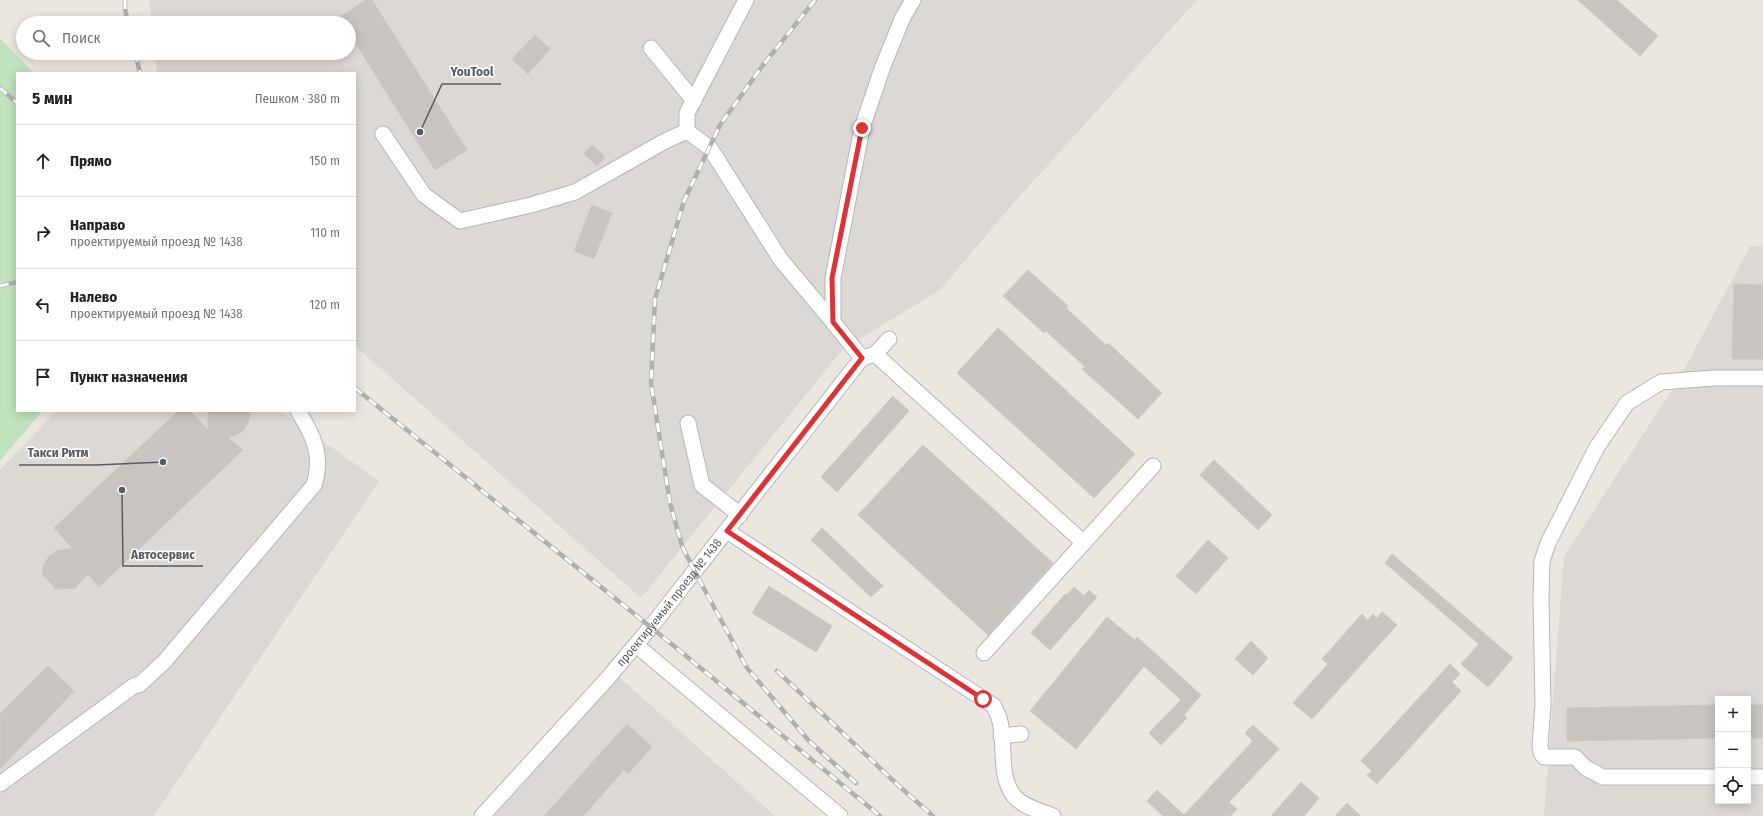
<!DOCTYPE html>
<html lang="ru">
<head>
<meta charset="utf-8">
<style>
	body { margin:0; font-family:"Fira Sans Condensed",sans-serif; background:#f2f2f2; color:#222 }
	.controls { position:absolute; right:12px; bottom:12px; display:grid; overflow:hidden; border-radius:0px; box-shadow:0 2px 10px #0003 }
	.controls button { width:36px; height:36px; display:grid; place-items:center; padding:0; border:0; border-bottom:1px solid #e0e0e0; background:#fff; color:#222; font:20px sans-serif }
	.stop { position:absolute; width:12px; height:12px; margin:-9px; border:3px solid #de3236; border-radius:50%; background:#fff }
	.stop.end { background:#de3236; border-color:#fff; box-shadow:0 1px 4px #0008 }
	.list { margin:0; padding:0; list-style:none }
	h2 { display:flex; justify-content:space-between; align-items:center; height:52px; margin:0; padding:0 16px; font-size:17px }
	h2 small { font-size:13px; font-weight:400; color:#767676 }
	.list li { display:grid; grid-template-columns:26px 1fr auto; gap:12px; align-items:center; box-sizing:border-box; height:72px; padding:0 16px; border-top:1px solid #e0e0e0 }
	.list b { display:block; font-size:15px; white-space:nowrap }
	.list p { margin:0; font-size:13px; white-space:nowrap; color:#767676 }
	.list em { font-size:13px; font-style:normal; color:#767676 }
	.icon { flex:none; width:22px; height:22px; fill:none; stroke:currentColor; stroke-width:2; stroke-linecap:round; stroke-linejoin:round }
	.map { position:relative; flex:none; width:1763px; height:816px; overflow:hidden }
	.search { position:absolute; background:#fff; box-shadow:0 2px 10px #0003; left:16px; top:16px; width:340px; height:44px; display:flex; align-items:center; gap:10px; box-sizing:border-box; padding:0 14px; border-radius:22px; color:#767676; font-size:15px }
	.panel { position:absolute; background:#fff; box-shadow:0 2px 10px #0003; left:16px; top:72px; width:340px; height:340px; border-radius:0px }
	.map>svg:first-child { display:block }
	.industrial { fill:#dcd9d4; fill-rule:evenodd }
	.green { fill:#c0e2bd }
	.building { fill:#c8c4bf; stroke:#cfc8be }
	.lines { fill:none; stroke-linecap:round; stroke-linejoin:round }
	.minor-casing { stroke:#b2b6ba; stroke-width:17 }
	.minor { stroke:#fff; stroke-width:15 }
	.rail-casing { stroke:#afb0b0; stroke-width:4.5 }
	.rail { stroke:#fff; stroke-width:3; stroke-dasharray:9; stroke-linecap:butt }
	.route { stroke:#de3236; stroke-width:5 }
	.labels { text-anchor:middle; stroke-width:3; stroke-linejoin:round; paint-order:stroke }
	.street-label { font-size:12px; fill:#585c60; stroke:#fff }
	.leader { fill:none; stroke:#585c60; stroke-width:1.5 }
	.callout-dot { fill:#585c60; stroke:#fff; stroke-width:1.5 }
	.callout-label { font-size:13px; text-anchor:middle; font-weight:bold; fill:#585c60; stroke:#fff; stroke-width:3; stroke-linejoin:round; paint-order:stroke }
</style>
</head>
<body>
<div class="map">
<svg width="1763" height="816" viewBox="0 0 1763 816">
	<rect width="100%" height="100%" fill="#ebe7e0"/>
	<path class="industrial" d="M 149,0 L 1197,0 L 1011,206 L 940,290 L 843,349 L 641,598 L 355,346 L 355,73 L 157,73 L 155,53 L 349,53 L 349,23 L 152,23 Z
		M 1750,246 L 1763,246 L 1763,816 L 1544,816 L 1564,556 L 1678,381 ZM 1718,699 L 1748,699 L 1748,801 L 1718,801 Z
		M 56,411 L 281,411 L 379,481 L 154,816 L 0,816 L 0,470 Z
		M 618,676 L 775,816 L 494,816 Z"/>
	<path class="green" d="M 0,38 L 34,73 L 17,73 L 17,411 L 42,411 L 0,461 Z"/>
	<path class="building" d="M 366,0 L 372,0 L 467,150 L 435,170 L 349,33 L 349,23 L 330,23 Z
		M 1578,0 L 1617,0 L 1658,36 L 1640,56 Z
		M 535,35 L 550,49 L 528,74 L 512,59 Z
		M 592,145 L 605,157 L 597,166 L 584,154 Z
		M 592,205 L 612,213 L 594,259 L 574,251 Z
		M 1028,270 L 1068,306 L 1066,308 L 1106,345 L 1108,343 L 1162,393 L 1138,419 L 1082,369 L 1085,367 L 1046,331 L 1044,333 L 1003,296 Z
		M 1734,284 L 1763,285 L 1763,359 L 1732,359 Z
		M 998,328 L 1135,454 L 1094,498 L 957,373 Z
		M 893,396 L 909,411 L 837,492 L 821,477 Z
		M 178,411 L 190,411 L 208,430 L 208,411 L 249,411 L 250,416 L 248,423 L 242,432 L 228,438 L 243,450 L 99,587 L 88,574 L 75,588 L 56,589 L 42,574 L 44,565 L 49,556 L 56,551 L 72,548 L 54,528 Z
		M 923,445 L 1053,563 L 988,635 L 858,515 Z
		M 1214,460 L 1272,515 L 1258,530 L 1200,475 Z
		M 822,528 L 883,586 L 871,597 L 811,540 Z
		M 1208,540 L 1228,558 L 1196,594 L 1176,576 Z
		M 1392,554 L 1513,658 L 1488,687 L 1461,664 L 1479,644 L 1385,563 Z
		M 769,586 L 832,626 L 816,652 L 752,613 Z
		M 1074,587 L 1084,596 L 1089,590 L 1097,597 L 1050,650 L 1031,633 L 1065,594 L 1067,595 Z
		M 1382,612 L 1397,625 L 1312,719 L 1293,703 L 1328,664 L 1322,659 L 1362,614 L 1368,620 L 1373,614 L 1377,618 Z
		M 1107,617 L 1135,640 L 1137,637 L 1201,695 L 1184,715 L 1187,718 L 1161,745 L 1149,733 L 1181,700 L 1144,666 L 1076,749 L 1030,711 Z
		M 1251,641 L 1268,658 L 1253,675 L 1235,659 Z
		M 1450,664 L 1460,674 L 1452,682 L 1461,691 L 1377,784 L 1367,775 L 1372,771 L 1361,761 Z
		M 48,666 L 74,691 L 0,769 L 0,714 Z
		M 1718,705 L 1718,738 L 1567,741 L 1567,708 Z
		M 1748,705 L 1762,705 L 1762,738 L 1748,738 Z
		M 627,724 L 652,747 L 628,774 L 624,770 L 583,816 L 544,816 Z
		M 1253,725 L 1279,749 L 1229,802 L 1237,809 L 1230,816 L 1163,816 L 1147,801 L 1157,790 L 1184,815 L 1253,741 L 1245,733 Z
		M 1301,782 L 1319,798 L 1304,816 L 1271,816 Z
		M 1347,803 L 1361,816 L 1335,816 Z"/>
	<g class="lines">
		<g class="minor-casing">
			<g id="minor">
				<path d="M 651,48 L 694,101"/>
				<path d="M 687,131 L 687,113 L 746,0"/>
				<path d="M 383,134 L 424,195 L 460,221 L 531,205 L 575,192 L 665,141 L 687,131 L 710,148 L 781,260 L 833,322"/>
				<path d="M 875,354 L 1084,543"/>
				<path d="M 866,357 L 875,354 L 889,339"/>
				<path d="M 688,423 L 702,485 L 740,515"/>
				<path d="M 727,531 L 994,706 C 995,710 998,714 999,718 C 1007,742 997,774 1014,796 C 1023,807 1041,811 1053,816"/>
				<path d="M 636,645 L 840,816"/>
				<path d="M 984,653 L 1153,466"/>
				<path d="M 1001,736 L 1021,734"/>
				<path d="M 1718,777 L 1603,777 L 1586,768 L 1575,757 L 1544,757 L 1541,753 L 1540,746 L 1543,705 L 1541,599 L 1542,561 L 1548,543 L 1597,447 L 1627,403 L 1661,382 L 1714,378 L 1763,378"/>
				<path d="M 1748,777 L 1763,777"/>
				<path d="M 0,784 L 135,685 L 139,685 L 164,662 L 314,485 C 323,456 314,436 298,411"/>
				<path id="s1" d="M 482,816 L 607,679 L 650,628 L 862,358 L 833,322 L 833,278 L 862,128 L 883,66 L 903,17 L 913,0"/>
			</g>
		</g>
		<use href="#minor" class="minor"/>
		<g class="rail-casing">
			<path id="rail" d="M 125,0 L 125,9 L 128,23
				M 815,0 L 763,65 L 720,125 L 684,201 L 655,299 L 651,383 L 670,503 L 682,546 L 695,572 L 747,668 L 809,741 L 856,783
				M 135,53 L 140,73
				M 0,88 L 17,103
				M 0,286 L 17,282
				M 355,388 L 674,646 L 880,816
				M 777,671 L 900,787 L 933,816"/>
		</g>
		<use href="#rail" class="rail"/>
	</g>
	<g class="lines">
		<path class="route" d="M 862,128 L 832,278 L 833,322 L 862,358 L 727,531 L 983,699"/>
	</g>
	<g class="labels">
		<g class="street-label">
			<text dy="4" stroke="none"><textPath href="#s1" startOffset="284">проектируемый проезд № 1438</textPath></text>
		</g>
	</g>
	<path class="leader" d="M420 132L442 84H501M163 462L96 465H19M122 490L123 566H203"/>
	<g class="callout-dot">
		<circle cx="420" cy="132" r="4"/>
		<circle cx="163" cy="462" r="4"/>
		<circle cx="122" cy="490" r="4"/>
	</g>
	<g class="callout-label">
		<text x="472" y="76">YouTool</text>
		<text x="58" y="457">Такси Ритм</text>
		<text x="163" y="559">Автосервис</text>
	</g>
</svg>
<div class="controls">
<button>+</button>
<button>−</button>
<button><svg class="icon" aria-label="locate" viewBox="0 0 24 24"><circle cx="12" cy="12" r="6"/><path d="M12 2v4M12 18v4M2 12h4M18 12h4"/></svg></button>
</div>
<div class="stop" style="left:983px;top:699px"></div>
<div class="stop end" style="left:862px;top:128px"></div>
<div class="search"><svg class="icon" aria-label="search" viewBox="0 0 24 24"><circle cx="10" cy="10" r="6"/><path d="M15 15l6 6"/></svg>Поиск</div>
<section class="panel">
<h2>5 мин<small>Пешком · 380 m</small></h2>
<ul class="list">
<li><svg class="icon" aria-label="ahead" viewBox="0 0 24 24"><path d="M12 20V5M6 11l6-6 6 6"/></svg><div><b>Прямо</b></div><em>150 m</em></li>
<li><svg class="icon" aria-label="right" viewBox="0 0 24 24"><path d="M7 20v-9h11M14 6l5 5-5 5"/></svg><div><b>Направо</b><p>проектируемый проезд № 1438</p></div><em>110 m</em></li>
<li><svg class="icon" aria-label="left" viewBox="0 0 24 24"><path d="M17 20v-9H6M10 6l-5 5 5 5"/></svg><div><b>Налево</b><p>проектируемый проезд № 1438</p></div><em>120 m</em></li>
<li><svg class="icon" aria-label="arrive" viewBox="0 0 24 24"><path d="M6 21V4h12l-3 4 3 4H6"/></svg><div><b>Пункт назначения</b></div></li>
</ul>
</section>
</div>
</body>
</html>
